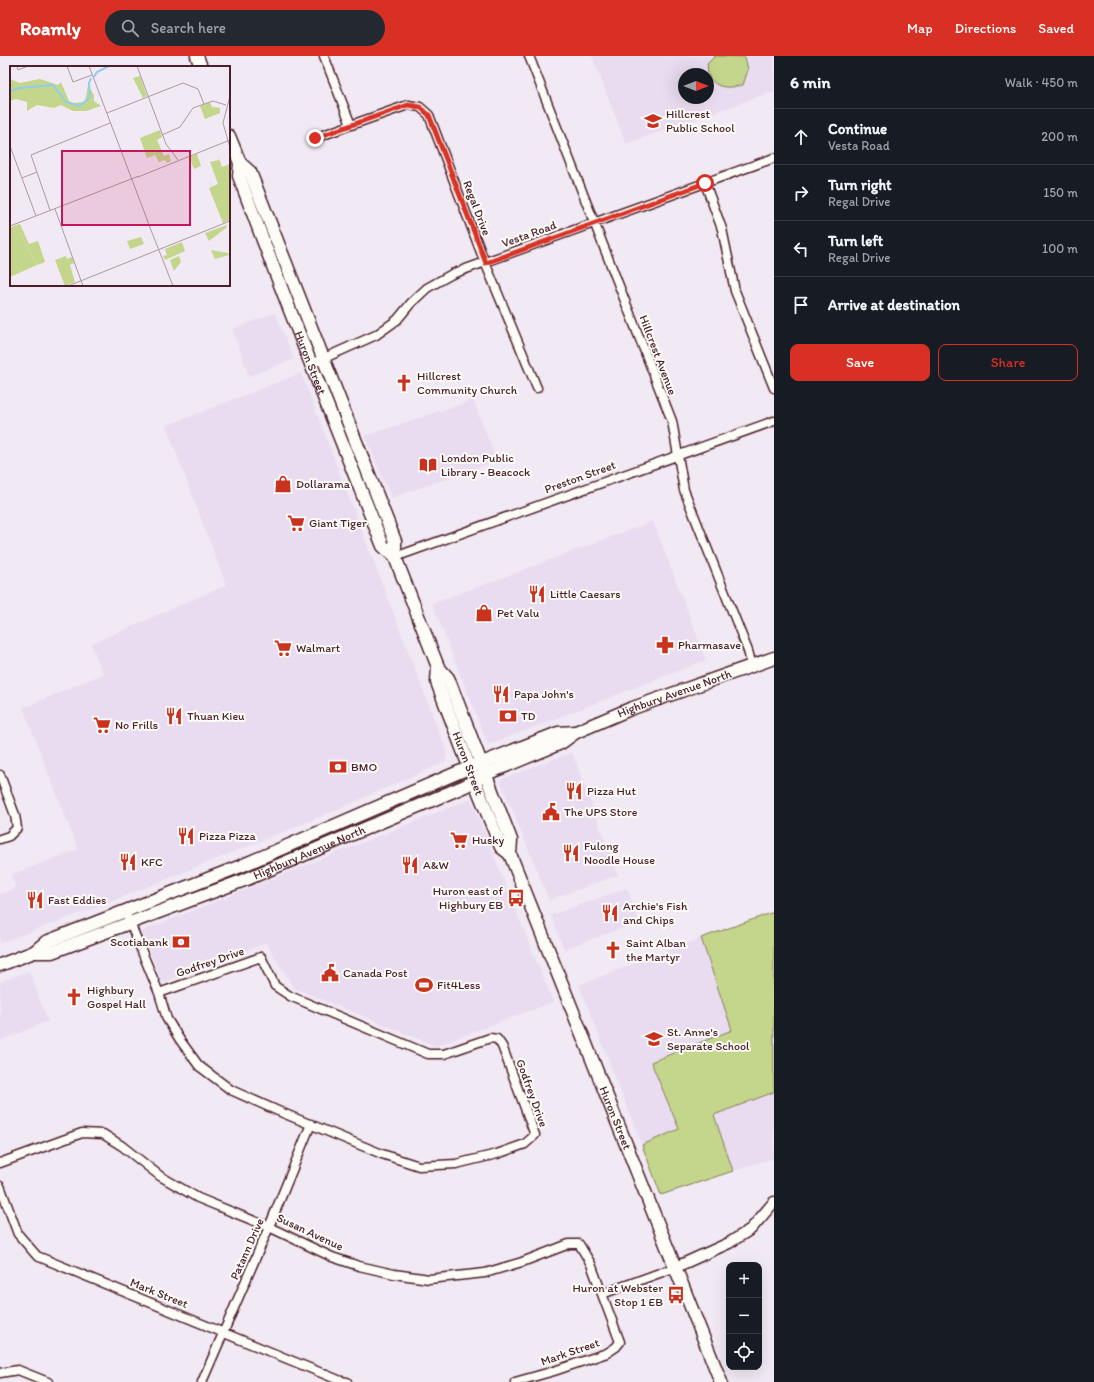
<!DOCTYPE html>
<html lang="en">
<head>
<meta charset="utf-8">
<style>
	body { margin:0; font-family:Itim,sans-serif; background:#242831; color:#f1f3f6 }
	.controls { position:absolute; right:12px; bottom:12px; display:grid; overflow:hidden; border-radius:8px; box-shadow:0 4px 16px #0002 }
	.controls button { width:36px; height:36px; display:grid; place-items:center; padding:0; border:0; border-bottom:1px solid #363941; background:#171b24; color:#f1f3f6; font:20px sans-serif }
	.compass { position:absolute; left:678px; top:12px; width:36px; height:36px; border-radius:50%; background:#171b24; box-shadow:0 4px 16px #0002; rotate:90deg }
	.stop { position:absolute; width:12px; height:12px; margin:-9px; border:3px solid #d93025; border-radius:50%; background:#fff }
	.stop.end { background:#d93025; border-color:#fff; box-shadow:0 1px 4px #0008 }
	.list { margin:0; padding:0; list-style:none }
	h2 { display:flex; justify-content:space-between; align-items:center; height:52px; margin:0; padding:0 16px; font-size:17px }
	h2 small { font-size:13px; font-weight:400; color:#9ea1a6 }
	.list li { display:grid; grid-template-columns:26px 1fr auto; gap:12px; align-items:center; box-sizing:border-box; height:56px; padding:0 16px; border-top:1px solid #363941 }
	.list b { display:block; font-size:15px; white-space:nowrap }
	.list p { margin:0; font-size:13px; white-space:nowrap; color:#9ea1a6 }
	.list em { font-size:13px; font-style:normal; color:#9ea1a6 }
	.actions { display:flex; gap:8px; padding:12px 16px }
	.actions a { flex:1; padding:9px 0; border:1px solid #d93025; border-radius:8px; text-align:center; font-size:14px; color:#d93025 }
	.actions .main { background:#d93025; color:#fff }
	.icon { flex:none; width:22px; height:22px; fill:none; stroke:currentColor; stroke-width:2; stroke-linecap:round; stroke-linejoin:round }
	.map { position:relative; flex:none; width:774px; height:1326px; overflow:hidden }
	header { display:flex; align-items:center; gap:24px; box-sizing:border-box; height:56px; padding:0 20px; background:#d93025; color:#fff }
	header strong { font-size:19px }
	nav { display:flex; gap:22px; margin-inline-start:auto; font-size:14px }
	.search { width:280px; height:36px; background:#242831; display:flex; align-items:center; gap:10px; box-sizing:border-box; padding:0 14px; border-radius:22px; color:#9ea1a6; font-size:15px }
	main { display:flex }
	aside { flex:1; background:#171b24 }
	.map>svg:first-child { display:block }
	.built { fill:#e9dcf1; fill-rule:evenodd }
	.grass { fill:#c4d68b; stroke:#877a5b }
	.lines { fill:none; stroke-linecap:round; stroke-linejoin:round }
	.minor-casing { stroke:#4a1f2b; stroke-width:11 }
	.tertiary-casing { stroke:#4a1f2b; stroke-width:13 }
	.secondary-casing { stroke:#4a1f2b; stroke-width:15 }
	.minor { stroke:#fdfcf7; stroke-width:8 }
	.tertiary { stroke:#fdfcf7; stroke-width:10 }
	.secondary { stroke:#fdfcf7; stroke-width:12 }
	.route { stroke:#d93025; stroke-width:5 }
	.labels { text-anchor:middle; stroke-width:4; stroke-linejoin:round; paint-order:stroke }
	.poi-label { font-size:12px; fill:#4a1f2b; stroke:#fdfcf7; text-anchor:start }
	.street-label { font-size:12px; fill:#4a1f2b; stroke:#fdfcf7 }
	.inset-river { fill:none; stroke:#8dcdee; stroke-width:2 }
	.inset-road { fill:none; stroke:#ae98a3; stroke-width:1 }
	.view { fill:#c2185b; fill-opacity:0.15; stroke:#c2185b; stroke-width:2 }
	.inset-edge { fill:none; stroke:#4a1f2b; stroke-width:2 }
</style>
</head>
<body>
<header>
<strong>Roamly</strong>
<div class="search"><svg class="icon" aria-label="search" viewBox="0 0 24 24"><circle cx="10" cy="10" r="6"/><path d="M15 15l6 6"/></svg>Search here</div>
<nav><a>Map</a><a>Directions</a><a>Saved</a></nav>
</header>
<main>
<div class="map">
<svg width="774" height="1326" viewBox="0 0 774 1326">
	<rect width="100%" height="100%" fill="#f1e9f3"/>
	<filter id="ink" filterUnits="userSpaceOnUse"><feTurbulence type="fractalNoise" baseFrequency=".025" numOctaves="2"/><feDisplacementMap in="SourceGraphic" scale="8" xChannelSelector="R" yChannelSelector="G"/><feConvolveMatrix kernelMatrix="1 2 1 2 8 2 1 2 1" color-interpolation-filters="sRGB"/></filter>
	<g filter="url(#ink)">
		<path class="built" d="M 592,0 L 774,0 L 774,35 L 626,88 ZM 684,18 L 708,18 L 708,42 L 684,42 Z
			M 275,257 L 294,303 L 249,320 L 232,273 Z
			M 301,317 L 447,696 L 445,706 L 322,760 L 98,851 L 0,887 L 0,838 L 16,832 L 11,819 L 78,793 L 23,652 L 103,618 L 91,588 L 226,529 L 166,370 Z
			M 473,344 L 497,405 L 391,442 L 365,380 Z
			M 653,465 L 706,604 L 488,689 L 432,547 L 494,525 Z
			M 572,696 L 618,819 L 549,844 L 500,724 Z
			M 471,743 L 553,946 L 436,990 L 294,932 L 266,887 L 162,927 L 142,875 Z
			M 627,832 L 639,866 L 564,893 L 551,859 Z
			M 701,882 L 733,974 L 651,1006 L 679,1074 L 642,1089 L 579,929 Z
			M 29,915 L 48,965 L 0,985 L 0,926 Z
			M 774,1036 L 774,1102 L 733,1115 L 714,1059 Z"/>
		<path class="grass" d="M 715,0 L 745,1 L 748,14 L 743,29 C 731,32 716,34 709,20 C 707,17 708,11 707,8 Z
			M 774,856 L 774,1036 L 714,1059 L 733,1115 L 661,1139 L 642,1089 L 679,1073 L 651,1006 L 732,974 L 701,882 Z"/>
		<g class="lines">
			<g class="minor-casing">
				<path id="minor" d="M 324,0 L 351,69 L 408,49 L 420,51 L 429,59 L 482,199 L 537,332
					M 529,0 L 672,365 L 684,434 L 748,595 L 752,610
					M 315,82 L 351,69
					M 705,127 L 722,173 L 735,235 L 774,332
					M 311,308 L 376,279 L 397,264 L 411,247 L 427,232 L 452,218 L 774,102
					M 395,501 L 774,365
					M 0,719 L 15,759 L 17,772 L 9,780 L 0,783
					M 128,862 L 159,937 L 167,963 L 180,984 L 199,1010 L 231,1034 L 278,1055 L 382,1098 L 419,1110 L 456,1108 L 497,1098 L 525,1088 L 535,1079 L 502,990 L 497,983 L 490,982 L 444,998 L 428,998 L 290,940 L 275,930 L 261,901 L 159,937
					M 0,1107 L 82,1077 L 103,1078 L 122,1090 L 160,1120 L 198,1142 L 269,1171 L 332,1201 L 359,1210 L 394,1218 L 429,1223 L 485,1217 L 522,1206 L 569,1188 L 579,1188 L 591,1208 L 602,1238
					M 0,1130 L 18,1178 L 37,1200 L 341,1325 L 347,1326
					M 0,1317 L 18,1314 L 48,1326
					M 202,1326 L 269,1171 L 311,1068
					M 515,1326 L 554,1315 L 607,1297 L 616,1291 L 620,1286 L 602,1238 L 676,1211"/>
			</g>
			<g class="tertiary-casing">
				<path id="tertiary" d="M 676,1211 L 729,1187 L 751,1173 L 774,1146"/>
			</g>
			<g class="secondary-casing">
				<g id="secondary">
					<path d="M 197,0 L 201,11"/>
					<path id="s1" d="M 229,80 L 240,107 L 250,116 L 395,485 L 395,501 L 438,611 L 448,622 L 511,784 L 510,798 L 721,1326"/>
					<path id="s2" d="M 240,107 L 239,120 C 285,245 334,367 383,490 L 395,501"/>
					<path id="s3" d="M 438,611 L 437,626 L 478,734 L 501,791 L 510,798"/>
					<path id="s4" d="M 34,896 L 52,896 L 247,823 L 465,730 L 486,718 L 561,687 L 576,676 L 630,653 L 774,602"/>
					<path d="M 0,909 L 34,896 L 46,886 L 241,810 L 459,716 L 558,677 L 576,676"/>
				</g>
			</g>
			<use href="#minor" class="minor"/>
			<use href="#tertiary" class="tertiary"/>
			<use href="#secondary" class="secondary"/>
		</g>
	</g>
	<g class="lines" filter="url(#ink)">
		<path class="route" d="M 315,82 L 408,49 L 420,51 L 429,59 L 486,207 L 705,127"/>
	</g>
	<defs>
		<g id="school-bare" transform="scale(1.38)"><path d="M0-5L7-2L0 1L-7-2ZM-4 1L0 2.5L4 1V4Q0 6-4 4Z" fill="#c8321e" stroke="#fdfcf7" stroke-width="2.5" paint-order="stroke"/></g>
		<g id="church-bare" transform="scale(1.38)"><path d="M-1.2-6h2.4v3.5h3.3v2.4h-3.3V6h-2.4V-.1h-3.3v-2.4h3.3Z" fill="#c8321e" stroke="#fdfcf7" stroke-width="2.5" paint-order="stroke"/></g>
		<g id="library-bare" transform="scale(1.38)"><path d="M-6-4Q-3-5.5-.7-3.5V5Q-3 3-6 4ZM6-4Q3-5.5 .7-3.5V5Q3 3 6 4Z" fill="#c8321e" stroke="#fdfcf7" stroke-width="2.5" paint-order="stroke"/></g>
		<g id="shop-bare" transform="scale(1.38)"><path d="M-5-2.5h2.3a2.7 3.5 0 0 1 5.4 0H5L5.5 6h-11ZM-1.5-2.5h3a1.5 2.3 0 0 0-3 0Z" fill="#c8321e" stroke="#fdfcf7" stroke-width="2.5" paint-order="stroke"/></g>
		<g id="supermarket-bare" transform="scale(1.38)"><path d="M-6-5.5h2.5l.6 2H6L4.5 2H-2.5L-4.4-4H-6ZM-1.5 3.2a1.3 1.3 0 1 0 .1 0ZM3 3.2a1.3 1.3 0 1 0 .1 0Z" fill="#c8321e" stroke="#fdfcf7" stroke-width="2.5" paint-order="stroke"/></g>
		<g id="restaurant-bare" transform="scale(1.38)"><path d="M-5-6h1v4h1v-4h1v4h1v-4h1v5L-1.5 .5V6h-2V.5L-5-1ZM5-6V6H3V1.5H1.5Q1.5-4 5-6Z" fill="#c8321e" stroke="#fdfcf7" stroke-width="2.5" paint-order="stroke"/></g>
		<g id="pharmacy-bare" transform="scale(1.38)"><path d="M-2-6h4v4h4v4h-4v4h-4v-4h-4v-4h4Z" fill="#c8321e" stroke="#fdfcf7" stroke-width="2.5" paint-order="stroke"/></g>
		<g id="bank-bare" transform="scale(1.38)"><path d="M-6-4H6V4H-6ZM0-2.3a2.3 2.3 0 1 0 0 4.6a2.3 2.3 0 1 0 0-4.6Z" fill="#c8321e" stroke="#fdfcf7" stroke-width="2.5" paint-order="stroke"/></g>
		<g id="civic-bare" transform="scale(1.38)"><path d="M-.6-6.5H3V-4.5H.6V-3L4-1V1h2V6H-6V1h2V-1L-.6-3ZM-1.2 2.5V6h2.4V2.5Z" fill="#c8321e" stroke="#fdfcf7" stroke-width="2.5" paint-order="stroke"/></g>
		<g id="bus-bare" transform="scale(1.38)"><path d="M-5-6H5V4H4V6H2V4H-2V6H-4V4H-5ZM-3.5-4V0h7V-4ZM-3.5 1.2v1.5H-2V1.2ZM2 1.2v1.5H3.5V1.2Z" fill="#c8321e" stroke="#fdfcf7" stroke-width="2.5" paint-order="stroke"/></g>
		<g id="stadium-bare" transform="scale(1.38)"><path d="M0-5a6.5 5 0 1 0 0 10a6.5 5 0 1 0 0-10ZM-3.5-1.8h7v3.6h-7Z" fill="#c8321e" stroke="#fdfcf7" stroke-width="2.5" paint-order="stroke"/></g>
	</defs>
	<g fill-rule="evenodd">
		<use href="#school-bare" x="653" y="65"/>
		<use href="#church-bare" x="404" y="327"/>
		<use href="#library-bare" x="428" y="409"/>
		<use href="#shop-bare" x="283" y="428"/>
		<use href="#supermarket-bare" x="296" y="467"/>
		<use href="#restaurant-bare" x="537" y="538"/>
		<use href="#shop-bare" x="484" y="557"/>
		<use href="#pharmacy-bare" x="665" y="589"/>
		<use href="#supermarket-bare" x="283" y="592"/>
		<use href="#restaurant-bare" x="501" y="638"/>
		<use href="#restaurant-bare" x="174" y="660"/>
		<use href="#bank-bare" x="508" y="660"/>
		<use href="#supermarket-bare" x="102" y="669"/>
		<use href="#bank-bare" x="338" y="711"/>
		<use href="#restaurant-bare" x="574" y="735"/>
		<use href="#civic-bare" x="551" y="756"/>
		<use href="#restaurant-bare" x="186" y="780"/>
		<use href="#supermarket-bare" x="459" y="784"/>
		<use href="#restaurant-bare" x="571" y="797"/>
		<use href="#restaurant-bare" x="128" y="806"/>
		<use href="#restaurant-bare" x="410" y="809"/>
		<use href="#bus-bare" x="516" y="842"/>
		<use href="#restaurant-bare" x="35" y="844"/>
		<use href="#restaurant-bare" x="610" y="857"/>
		<use href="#bank-bare" x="181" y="886"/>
		<use href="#church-bare" x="613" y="894"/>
		<use href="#civic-bare" x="330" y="917"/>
		<use href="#stadium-bare" x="424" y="929"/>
		<use href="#church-bare" x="74" y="941"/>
		<use href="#school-bare" x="654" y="983"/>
		<use href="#bus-bare" x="676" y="1239"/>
	</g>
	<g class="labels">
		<g class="poi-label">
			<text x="666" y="62">Hillcrest<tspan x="666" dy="14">Public School</tspan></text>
			<text x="417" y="324">Hillcrest<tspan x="417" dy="14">Community Church</tspan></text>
			<text x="441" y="406">London Public<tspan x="441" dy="14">Library - Beacock</tspan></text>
			<text x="296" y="432">Dollarama</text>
			<text x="309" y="471">Giant Tiger</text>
			<text x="550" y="542">Little Caesars</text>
			<text x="497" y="561">Pet Valu</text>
			<text x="678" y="593">Pharmasave</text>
			<text x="296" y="596">Walmart</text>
			<text x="514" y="642">Papa John's</text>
			<text x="187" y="664">Thuan Kieu</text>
			<text x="521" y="664">TD</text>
			<text x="115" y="673">No Frills</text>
			<text x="351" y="715">BMO</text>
			<text x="587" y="739">Pizza Hut</text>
			<text x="564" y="760">The UPS Store</text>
			<text x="199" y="784">Pizza Pizza</text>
			<text x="472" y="788">Husky</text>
			<text x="584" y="794">Fulong<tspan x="584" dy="14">Noodle House</tspan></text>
			<text x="141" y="810">KFC</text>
			<text x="423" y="813">A&amp;W</text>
			<text x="503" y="839" text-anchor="end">Huron east of<tspan x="503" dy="14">Highbury EB</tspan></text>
			<text x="48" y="848">Fast Eddies</text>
			<text x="623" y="854">Archie's Fish<tspan x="623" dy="14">and Chips</tspan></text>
			<text x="168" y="890" text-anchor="end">Scotiabank</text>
			<text x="626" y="891">Saint Alban<tspan x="626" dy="14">the Martyr</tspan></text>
			<text x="343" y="921">Canada Post</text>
			<text x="437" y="933">Fit4Less</text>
			<text x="87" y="938">Highbury<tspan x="87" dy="14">Gospel Hall</tspan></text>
			<text x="667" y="980">St. Anne's<tspan x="667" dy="14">Separate School</tspan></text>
			<text x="663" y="1236" text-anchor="end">Huron at Webster<tspan x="663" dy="14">Stop 1 EB</tspan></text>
		</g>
		<g class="street-label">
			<text transform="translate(477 152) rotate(69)" y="4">Regal Drive</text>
			<text transform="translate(529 178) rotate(-20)" y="4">Vesta Road</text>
			<text transform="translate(658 299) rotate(69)" y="4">Hillcrest Avenue</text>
			<text dy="4" stroke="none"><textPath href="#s2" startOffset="213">Huron Street</textPath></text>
			<text transform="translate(580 421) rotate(-20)" y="4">Preston Street</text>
			<text dy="4" stroke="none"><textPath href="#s4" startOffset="693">Highbury Avenue North</textPath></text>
			<text dy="4" stroke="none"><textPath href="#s3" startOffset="102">Huron Street</textPath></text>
			<text dy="4" stroke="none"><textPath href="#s4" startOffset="294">Highbury Avenue North</textPath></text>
			<text transform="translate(210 906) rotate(-19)" y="4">Godfrey Drive</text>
			<text transform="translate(532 1037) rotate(70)" y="4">Godfrey Drive</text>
			<text dy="4" stroke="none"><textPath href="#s1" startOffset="1060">Huron Street</textPath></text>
			<text transform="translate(310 1176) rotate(25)" y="4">Susan Avenue</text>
			<text transform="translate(247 1193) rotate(-66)" y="4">Patann Drive</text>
			<text transform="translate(159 1237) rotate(22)" y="4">Mark Street</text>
			<text transform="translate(570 1296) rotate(-19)" y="4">Mark Street</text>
		</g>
	</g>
	<g transform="translate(10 10)">
		<rect width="220" height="220" fill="#f1e9f3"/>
		<path d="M 200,36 L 202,41 L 210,42 L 210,47 L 195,53 L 190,40 ZM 150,64 L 152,71 L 147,74 L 154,90 L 159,88 L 161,95 L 157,97 L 155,94 L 149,96 L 145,89 L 137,92 L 130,72 ZM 169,190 L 171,196 L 164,205 L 160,194 Z" fill="#c4d68b"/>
		<path d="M 130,10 L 137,30 L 133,32 L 123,12 ZM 0,13 L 10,17 L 30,13 L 48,19 L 51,16 L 59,35 L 63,37 L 75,36 L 78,19 L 84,29 L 84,35 L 91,40 L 76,45 L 63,45 L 51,39 L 44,42 L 27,39 L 17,45 L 17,36 L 6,33 L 0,35 ZM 217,159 L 216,162 L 199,175 L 195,167 ZM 201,184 L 218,187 L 219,189 L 205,193 Z" fill="#c4d68b"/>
		<path d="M 187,88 L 191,100 L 184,103 L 179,91 ZM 6,159 L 27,199 L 0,211 L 0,162 Z" fill="#c4d68b"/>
		<path d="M 208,89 L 212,101 L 220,98 L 220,154 L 213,157 L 199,122 L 208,118 L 200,96 L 209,94 ZM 10,158 L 19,178 L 28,175 L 35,196 L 27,199 L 6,159 ZM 131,171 L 134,178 L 120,183 L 117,175 ZM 172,176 L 175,185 L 155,194 L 153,190 L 157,189 L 155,183 ZM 56,190 L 57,193 L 62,191 L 64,197 L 60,199 L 65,216 L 55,220 L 45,194 Z" fill="#c4d68b"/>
		<path class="inset-river" d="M 84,11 L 87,6 L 99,0M 0,25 L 9,22 L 43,19 L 56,36 L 70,40 L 80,31 L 79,17 L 81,12"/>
		<path class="inset-road" d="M 7,0 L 8,4 L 18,0M 57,0 L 63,16 L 82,9M 79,0 L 138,156M 127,0 L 156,78 L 168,94M 220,30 L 213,57 L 220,82M 97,47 L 173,17 L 188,23 L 194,38M 152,69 L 170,61 L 183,42 L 203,35 L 216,39M 0,80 L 26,150M 128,111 L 220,74M 12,112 L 27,106M 45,143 L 73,220M 40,144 L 21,89 L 100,57M 137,154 L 163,220M 0,160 L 129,110M 58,220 L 220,155"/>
		<path class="view" d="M 52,85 L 180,85 L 180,159 L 52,159 Z"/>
		<rect width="220" height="220" class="inset-edge"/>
	</g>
</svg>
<div class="controls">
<button>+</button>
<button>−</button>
<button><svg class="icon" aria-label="locate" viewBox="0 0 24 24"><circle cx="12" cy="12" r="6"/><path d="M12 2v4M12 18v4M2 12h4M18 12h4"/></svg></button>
</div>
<svg class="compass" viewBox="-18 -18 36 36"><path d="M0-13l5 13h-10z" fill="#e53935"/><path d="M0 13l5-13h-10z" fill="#9ea1a6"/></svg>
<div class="stop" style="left:705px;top:127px"></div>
<div class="stop end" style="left:315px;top:82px"></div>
</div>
<aside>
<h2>6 min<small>Walk · 450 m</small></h2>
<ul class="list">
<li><svg class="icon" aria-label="ahead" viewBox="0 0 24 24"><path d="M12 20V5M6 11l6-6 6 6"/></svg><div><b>Continue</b><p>Vesta Road</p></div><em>200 m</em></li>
<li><svg class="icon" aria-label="right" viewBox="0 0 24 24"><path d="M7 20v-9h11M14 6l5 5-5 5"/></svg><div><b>Turn right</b><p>Regal Drive</p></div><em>150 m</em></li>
<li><svg class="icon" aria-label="left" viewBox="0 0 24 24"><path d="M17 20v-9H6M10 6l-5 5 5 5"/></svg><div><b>Turn left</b><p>Regal Drive</p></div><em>100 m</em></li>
<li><svg class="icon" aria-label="arrive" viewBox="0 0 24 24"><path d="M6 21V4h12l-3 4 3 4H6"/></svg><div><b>Arrive at destination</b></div></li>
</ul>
<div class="actions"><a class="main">Save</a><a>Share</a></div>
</aside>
</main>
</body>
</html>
